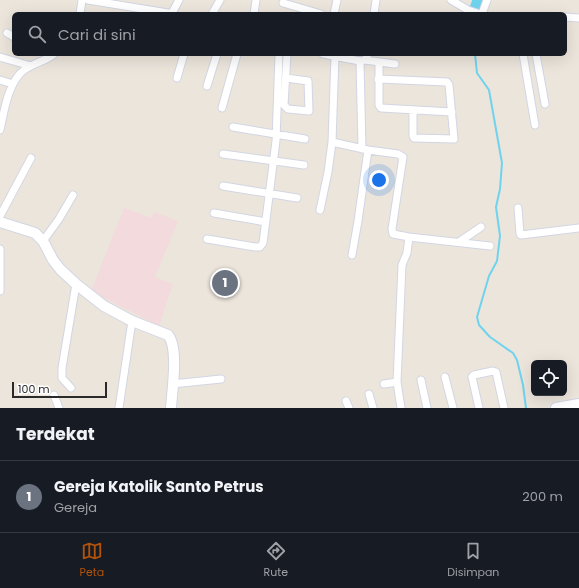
<!DOCTYPE html>
<html lang="id">
<head>
<meta charset="utf-8">
<style>
	body { margin:0; font-family:Poppins,sans-serif; background:#242831; color:#f1f3f6 }
	.controls { position:absolute; right:12px; bottom:12px; display:grid; overflow:hidden; border-radius:6px; box-shadow:0 4px 16px #0002 }
	.controls button { width:36px; height:36px; display:grid; place-items:center; padding:0; border:0; border-bottom:1px solid #363941; background:#171b24; color:#f1f3f6; font:20px sans-serif }
	.scale { position:absolute; left:12px; bottom:10px; width:95px; box-sizing:border-box; padding-left:4px; border:2px solid #2a2a2a; border-top:0; font-size:11px; line-height:14px; white-space:nowrap; color:#2a2a2a; -webkit-text-stroke:3px #fff; paint-order:stroke }
	.you { position:absolute; left:379px; top:180px; width:14px; height:14px; margin:-10px; border:3px solid #fff; border-radius:50%; background:#1a73e8; box-shadow:0 0 0 6px #1a73e833 }
	.badge { display:grid; place-items:center; width:26px; height:26px; border-radius:50%; background:#b45309; color:#fff; font-size:13px; font-weight:700 }
	.pin { position:absolute; translate:-50% -50%; border:2px solid #fff; box-shadow:0 1px 4px #0006 }
	.list { margin:0; padding:0; list-style:none }
	h2 { display:flex; justify-content:space-between; align-items:center; height:52px; margin:0; padding:0 16px; font-size:17px }
	h2 small { font-size:13px; font-weight:400; color:#9ea1a6 }
	.list li { display:grid; grid-template-columns:26px 1fr auto; gap:12px; align-items:center; box-sizing:border-box; height:72px; padding:0 16px; border-top:1px solid #363941 }
	.list b { display:block; font-size:15px; white-space:nowrap }
	.list p { margin:0; font-size:13px; white-space:nowrap; color:#9ea1a6 }
	.list em { font-size:13px; font-style:normal; color:#9ea1a6 }
	.icon { flex:none; width:22px; height:22px; fill:none; stroke:currentColor; stroke-width:2; stroke-linecap:round; stroke-linejoin:round }
	.map { position:relative; flex:none; width:579px; height:408px; overflow:hidden }
	.search { position:absolute; background:#171b24; box-shadow:0 4px 16px #0002; left:12px; right:12px; top:12px; height:44px; display:flex; align-items:center; gap:10px; box-sizing:border-box; padding:0 14px; border-radius:6px; color:#9ea1a6; font-size:15px }
	.sheet { height:124px; background:#171b24 }
	nav { display:flex; justify-content:space-around; align-items:center; box-sizing:border-box; height:56px; border-top:1px solid #363941; background:#171b24; font-size:11px; color:#9ea1a6 }
	nav a { display:grid; justify-items:center; gap:2px }
	nav .on { color:#b45309 }
	.map>svg:first-child { display:block }
	.medical { fill:#f3dadc }
	.lines { fill:none; stroke-linecap:round; stroke-linejoin:round }
	.stream { stroke:#70d3ee; stroke-width:2 }
	.river { stroke:#70d3ee; stroke-width:11 }
	.street-casing { stroke:#d2d6e3; stroke-width:9 }
	.secondary-casing { stroke:#d2d6e3; stroke-width:12 }
	.street { stroke:#fff; stroke-width:7 }
	.secondary { stroke:#fff; stroke-width:10 }
</style>
</head>
<body>
<div class="map">
<svg width="579" height="408" viewBox="0 0 579 408">
	<rect width="100%" height="100%" fill="#ece5dc"/>
	<path class="medical" d="M 124,208 L 151,218 L 154,212 L 178,221 L 155,277 L 173,284 L 159,326 L 91,291 Z"/>
	<g class="lines">
		<path class="stream" d="M 475,54 L 477,73 L 489,90 L 502,163 L 500,189 L 496,207 L 500,236 L 497,261 L 489,276 L 477,317 L 479,325 L 490,337 L 513,353 L 517,360 L 523,385 L 526,408"/>
		<path class="river" d="M 473,14 L 478,0"/>
		<g class="street-casing">
			<path id="street" d="M 88,0 L 174,14
				M 451,0 L 468,10 L 480,14
				M 283,3 L 321,14
				M 172,13 L 179,0
				M 80,14 L 82,0
				M 212,14 L 220,0
				M 254,14 L 256,0
				M 334,14 L 337,0
				M 374,14 L 376,0
				M 482,14 L 487,0
				M 565,17 L 579,18
				M 7,33 L 14,37
				M 323,54 L 360,61 L 365,60 L 368,54
				M 523,54 L 535,125
				M 536,54 L 545,104
				M 0,57 L 31,66
				M 365,60 L 395,64
				M 360,61 L 362,149
				M 379,62 L 379,105 L 381,108 L 452,112
				M 177,78 L 184,54
				M 286,78 L 308,81 L 309,111 L 288,109 L 284,105 L 287,54
				M 378,79 L 447,82 L 449,85 L 454,139 L 414,138 L 413,136 L 413,110
				M 0,80 L 13,84
				M 207,86 L 217,54
				M 222,108 L 237,54
				M 233,127 L 305,139
				M 0,130 C 4,112 8,82 24,70 C 33,63 46,61 54,54
				M 332,142 L 368,150 L 358,221 L 352,255
				M 368,150 L 398,154 L 403,157 L 392,229 L 393,234 L 409,237 L 490,246
				M 223,154 L 304,165
				M 223,186 L 297,198
				M 518,208 L 520,234 L 521,235 L 579,228
				M 320,210 L 328,172 L 332,142 L 335,56
				M 214,213 L 266,222
				M 0,216 L 31,158
				M 207,239 L 255,247 L 260,247 L 263,243 L 276,141 L 279,54
				M 43,241 L 59,219 L 73,195
				M 459,242 L 481,227
				M 0,249 L 0,291
				M 445,377 L 453,408
				M 421,380 L 427,408
				M 172,384 L 221,379
				M 384,384 L 397,382
				M 71,388 L 62,378 L 62,368 L 76,284
				M 369,394 L 373,408
				M 54,395 L 59,408
				M 346,401 L 349,408
				M 119,408 L 132,321
				M 401,408 L 397,382 L 402,265 L 407,253 L 409,237
				M 479,408 L 472,377 L 474,375 L 493,371 L 496,372 L 504,408"/>
		</g>
		<g class="secondary-casing">
			<path id="secondary" d="M 0,222 L 35,233 L 43,241 L 53,260 L 60,269 L 76,284 L 104,306 L 132,321 L 168,335 C 179,348 172,391 171,408
				M 556,408 L 579,404"/>
		</g>
		<use href="#street" class="street"/>
		<use href="#secondary" class="secondary"/>
	</g>
</svg>
<div class="controls">
<button><svg class="icon" aria-label="locate" viewBox="0 0 24 24"><circle cx="12" cy="12" r="6"/><path d="M12 2v4M12 18v4M2 12h4M18 12h4"/></svg></button>
</div>
<div class="scale">100 m</div>
<div class="you"></div>
<div class="pin badge" style="left:225px;top:283px;background:#6b7280">1</div>
<div class="search"><svg class="icon" aria-label="search" viewBox="0 0 24 24"><circle cx="10" cy="10" r="6"/><path d="M15 15l6 6"/></svg>Cari di sini</div>
</div>
<section class="sheet">
<h2>Terdekat<small></small></h2>
<ul class="list">
<li><span class="badge" style="background:#6b7280">1</span><div><b>Gereja Katolik Santo Petrus</b><p>Gereja</p></div><em>200 m</em></li>
</ul>
</section>
<nav>
<a class="on"><svg class="icon" aria-label="map" viewBox="0 0 24 24"><path d="M3 6l6-2 6 2 6-2v14l-6 2-6-2-6 2zM9 4v14M15 6v14"/></svg>Peta</a>
<a><svg class="icon" aria-label="directions" viewBox="0 0 24 24"><path d="M12 3l9 9-9 9-9-9zM9 14v-3h6M13 9l2 2-2 2"/></svg>Rute</a>
<a><svg class="icon" aria-label="saved" viewBox="0 0 24 24"><path d="M7 4h10v16l-5-4-5 4z"/></svg>Disimpan</a>
</nav>
</body>
</html>
